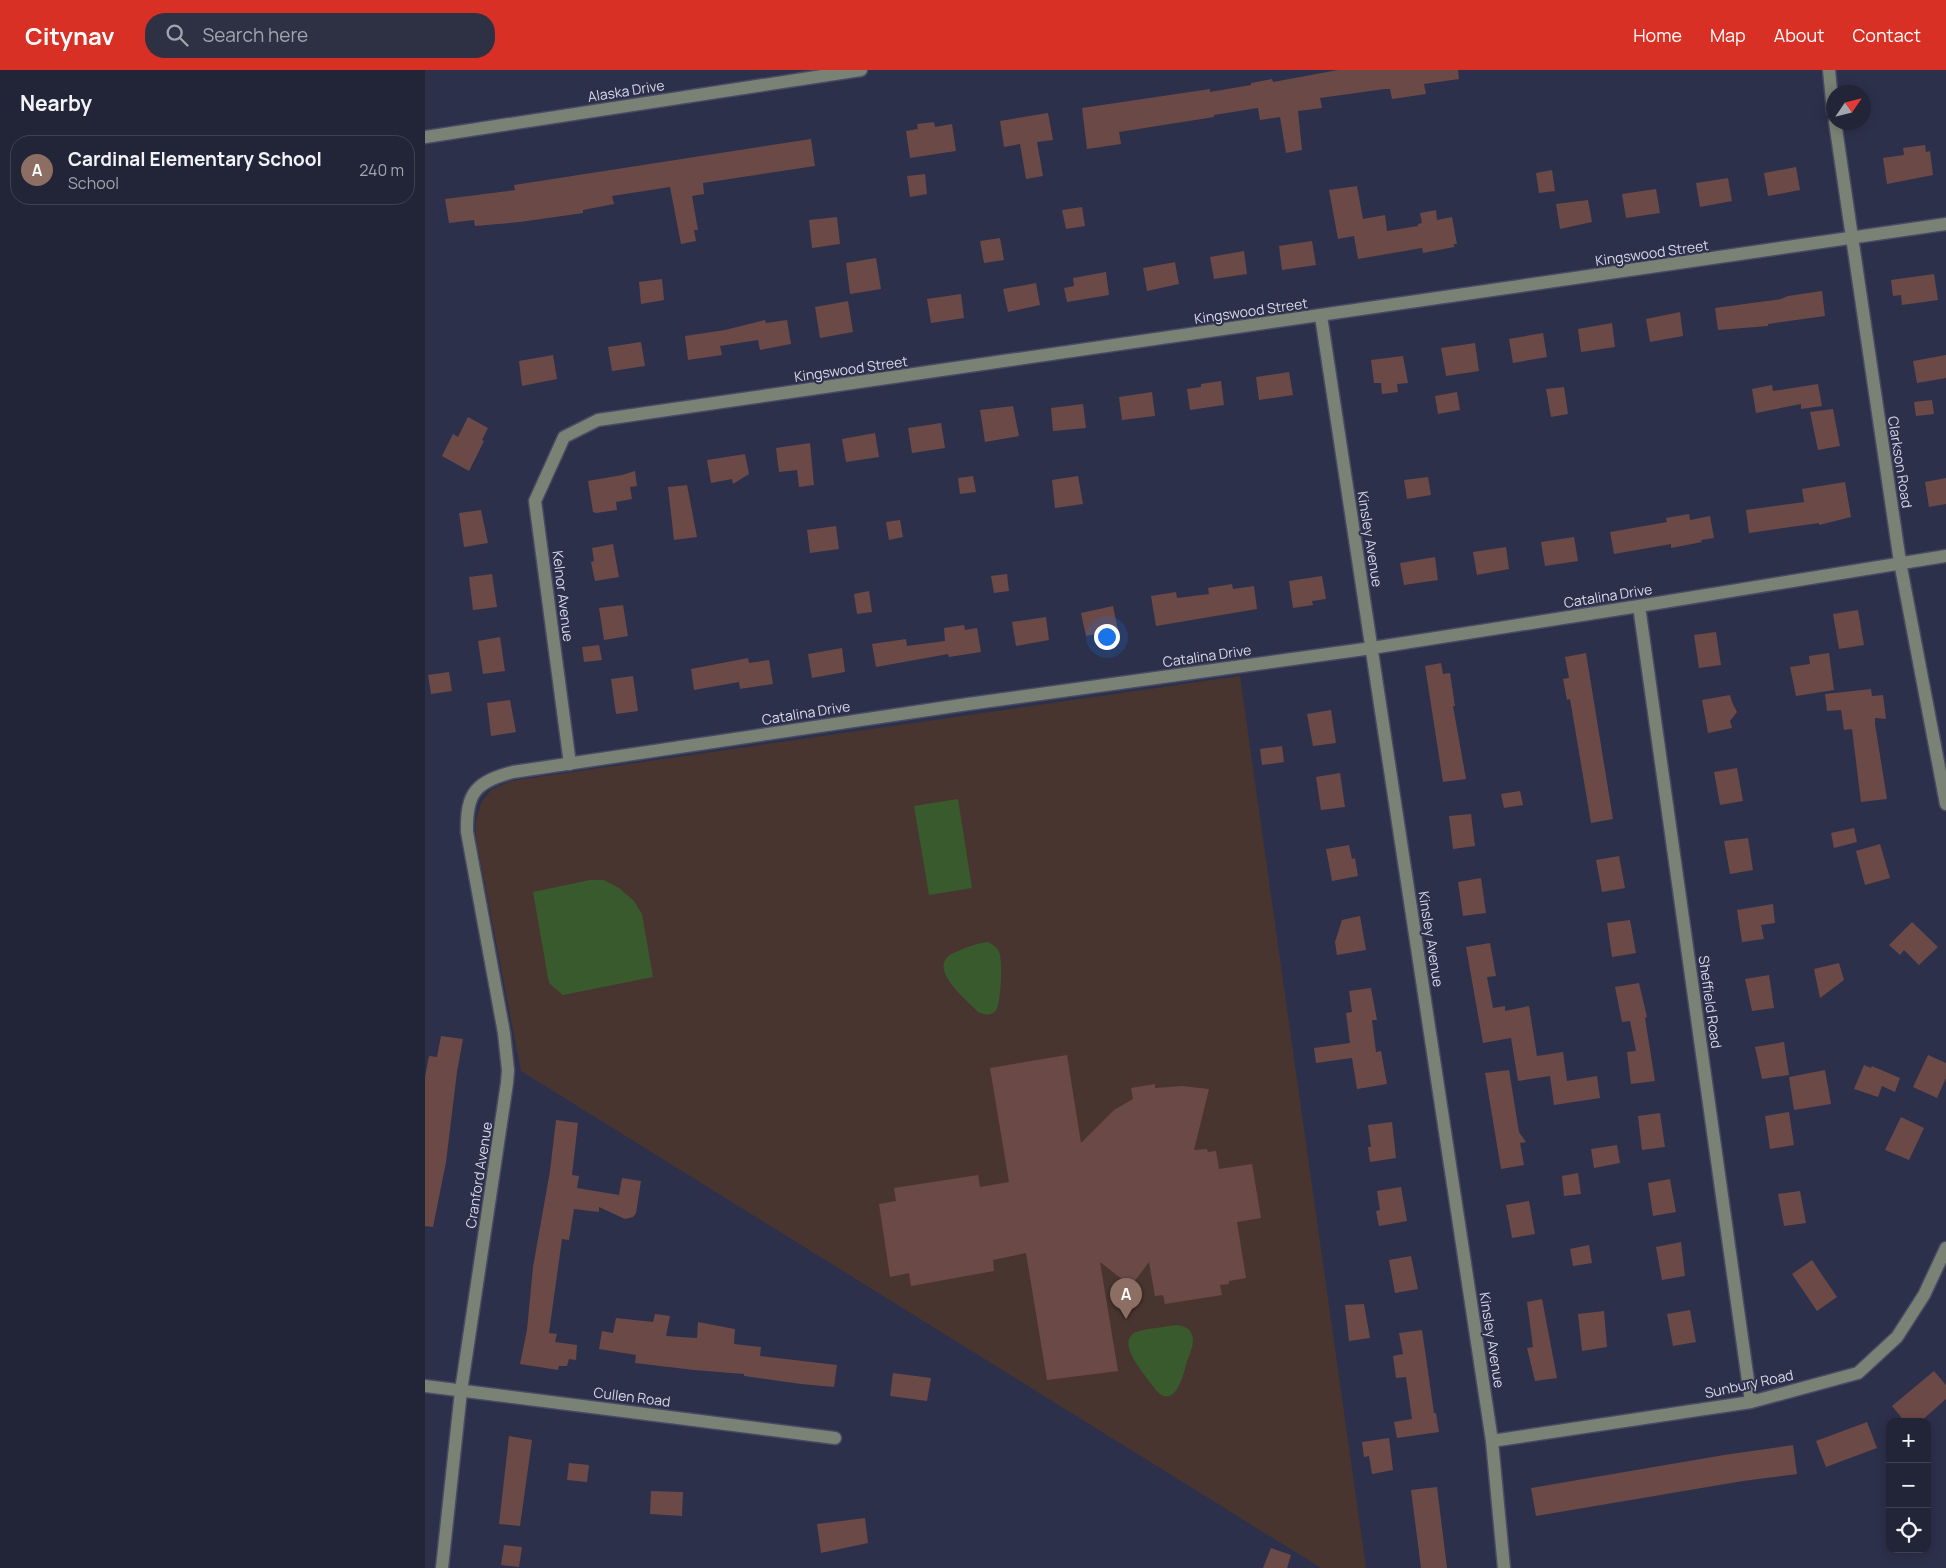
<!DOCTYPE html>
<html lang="en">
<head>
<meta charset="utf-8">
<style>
	body { margin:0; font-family:Manrope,sans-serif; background:#2e3043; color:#f1f3f6 }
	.controls { position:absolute; right:15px; bottom:15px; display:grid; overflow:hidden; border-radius:10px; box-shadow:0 2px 12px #0003 }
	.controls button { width:45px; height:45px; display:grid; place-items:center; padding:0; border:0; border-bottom:1px solid #3f4153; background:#222438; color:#f1f3f6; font:25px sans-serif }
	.compass { position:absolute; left:1401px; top:15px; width:45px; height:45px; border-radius:50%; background:#222438; box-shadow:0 2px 12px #0003; rotate:55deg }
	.you { position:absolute; left:681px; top:566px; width:18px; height:18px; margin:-12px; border:4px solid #fff; border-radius:50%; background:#1a73e8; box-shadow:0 0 0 8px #1a73e833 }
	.badge { display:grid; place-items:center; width:32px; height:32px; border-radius:50%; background:#d93025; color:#fff; font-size:16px; font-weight:700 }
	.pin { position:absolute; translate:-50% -41px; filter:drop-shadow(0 1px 2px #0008) }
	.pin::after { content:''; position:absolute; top:26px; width:18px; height:15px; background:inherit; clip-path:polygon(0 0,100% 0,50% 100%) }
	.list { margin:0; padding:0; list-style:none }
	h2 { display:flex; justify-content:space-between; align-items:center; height:65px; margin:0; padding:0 20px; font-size:21px }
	h2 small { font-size:16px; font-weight:400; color:#a2a4ae }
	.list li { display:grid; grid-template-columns:32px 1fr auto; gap:15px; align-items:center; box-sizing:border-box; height:70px; margin:0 10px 10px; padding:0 10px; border:1px solid #3f4153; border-radius:20px }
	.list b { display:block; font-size:19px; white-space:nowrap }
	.list p { margin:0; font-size:16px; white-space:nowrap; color:#a2a4ae }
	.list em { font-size:16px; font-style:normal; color:#a2a4ae }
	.icon { flex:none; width:28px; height:28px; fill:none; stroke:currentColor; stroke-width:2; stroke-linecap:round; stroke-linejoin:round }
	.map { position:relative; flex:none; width:1521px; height:1498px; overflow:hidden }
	header { display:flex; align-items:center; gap:30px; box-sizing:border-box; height:70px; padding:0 25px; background:#d93025; color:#fff }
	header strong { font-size:24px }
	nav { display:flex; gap:28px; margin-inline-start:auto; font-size:18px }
	.search { width:350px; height:45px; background:#2e3043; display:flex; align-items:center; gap:12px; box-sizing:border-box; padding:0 18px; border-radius:20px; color:#a2a4ae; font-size:19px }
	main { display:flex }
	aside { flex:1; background:#222438 }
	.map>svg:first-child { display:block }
	.education { fill:#49352f }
	.green { fill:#395a2d }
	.building { fill:#6b4947 }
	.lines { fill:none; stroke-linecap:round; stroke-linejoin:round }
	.minor-casing { stroke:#484b64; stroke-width:15 }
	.minor { stroke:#7a8275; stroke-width:12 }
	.labels { text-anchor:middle; stroke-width:4; stroke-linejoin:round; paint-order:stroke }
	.street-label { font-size:14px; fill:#d6d9ea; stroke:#2d304b }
</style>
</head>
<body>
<header>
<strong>Citynav</strong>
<div class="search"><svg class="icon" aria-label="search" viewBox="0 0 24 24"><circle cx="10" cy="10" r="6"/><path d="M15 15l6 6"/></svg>Search here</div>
<nav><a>Home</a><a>Map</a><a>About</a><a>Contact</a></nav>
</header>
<main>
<aside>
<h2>Nearby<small></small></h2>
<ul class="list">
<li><span class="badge" style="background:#8d6e63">A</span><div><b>Cardinal Elementary School</b><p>School</p></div><em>240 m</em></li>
</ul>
</aside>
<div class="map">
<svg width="1521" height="1498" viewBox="0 0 1521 1498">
	<rect width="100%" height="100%" fill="#2d304b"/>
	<path class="education" d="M 815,606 L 941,1498 L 896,1498 L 96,1001 L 51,768 L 51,751 L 56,733 L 66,720 L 86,711 Z"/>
	<path class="green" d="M 533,729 L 547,818 L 504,825 L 489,736 Z
		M 165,810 L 179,810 L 194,818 L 209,831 L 217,844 L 228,907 L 138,925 L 124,913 L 108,822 Z
		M 563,872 C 568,875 572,877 574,882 C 578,890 576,934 571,940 C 567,946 559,945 553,942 C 540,928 496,894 533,881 C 543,877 552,873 563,872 Z
		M 752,1255 C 758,1256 765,1258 767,1265 C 770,1273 765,1284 762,1291 C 758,1308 748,1345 727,1315 C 719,1303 687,1269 714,1261 C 726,1258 740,1257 752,1255 Z"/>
	<path class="building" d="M 913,0 L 1033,0 L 1034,9 L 999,14 L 1001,24 L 967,29 L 965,19 L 960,19 L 895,28 L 897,38 L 873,41 L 877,80 L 861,83 L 855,47 L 835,50 L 833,38 L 789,45 L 789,47 L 694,62 L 696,74 L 662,79 L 657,38 L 785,19 L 785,22 L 826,15 L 826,13 L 847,9 L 848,12 Z
		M 623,43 L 628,70 L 612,72 L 618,106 L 601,109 L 595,74 L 579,77 L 575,51 Z
		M 509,52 L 510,57 L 527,54 L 531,81 L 485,88 L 481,61 L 493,59 L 492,54 Z
		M 386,69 L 390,96 L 278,113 L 279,124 L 267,126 L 273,160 L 269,160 L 271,171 L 256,174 L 245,117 L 187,126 L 189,134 L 158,140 L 158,143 L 95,152 L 50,156 L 49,150 L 24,153 L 20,129 L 90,120 L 89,115 Z
		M 1500,75 L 1501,82 L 1505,81 L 1508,105 L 1462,114 L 1458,88 L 1479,85 L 1478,78 Z
		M 1371,97 L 1375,120 L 1343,126 L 1339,103 Z
		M 1127,100 L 1130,121 L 1114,123 L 1111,103 Z
		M 500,104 L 502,124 L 485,127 L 482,106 Z
		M 1303,108 L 1307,131 L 1275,137 L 1271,113 Z
		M 932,116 L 938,149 L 960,145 L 962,161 L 993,156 L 993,154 L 997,153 L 995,143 L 1011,140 L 1012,150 L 1027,147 L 1032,174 L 1029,174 L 1029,177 L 998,183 L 997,178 L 933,189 L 929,166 L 913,169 L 904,120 Z
		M 1231,119 L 1235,143 L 1201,148 L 1197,124 Z
		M 1163,130 L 1167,152 L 1135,159 L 1131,134 Z
		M 657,137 L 660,156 L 641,159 L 637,140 Z
		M 412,147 L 415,174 L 387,178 L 384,150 Z
		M 575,168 L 579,190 L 559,193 L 555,171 Z
		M 887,171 L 891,195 L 857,200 L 854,176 Z
		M 819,181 L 822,204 L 789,209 L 785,187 Z
		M 451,188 L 456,219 L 425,224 L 421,193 Z
		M 750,192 L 754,214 L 722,221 L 718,198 Z
		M 681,202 L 684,225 L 642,232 L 639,218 L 649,216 L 648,208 Z
		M 1509,204 L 1513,230 L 1477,235 L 1476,225 L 1468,226 L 1466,210 Z
		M 237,209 L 239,230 L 216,234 L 214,212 Z
		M 611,213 L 615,235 L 583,242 L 578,219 Z
		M 1397,221 L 1400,246 L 1343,254 L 1343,256 L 1293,260 L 1290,238 L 1356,229 L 1363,226 Z
		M 536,224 L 539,248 L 506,253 L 502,229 Z
		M 423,231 L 428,262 L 395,268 L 390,237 Z
		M 1255,242 L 1258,266 L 1225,272 L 1221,249 Z
		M 340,250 L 341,253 L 362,250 L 366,274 L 335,280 L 333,270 L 295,276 L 297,285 L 263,290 L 260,266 L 300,260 Z
		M 1187,253 L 1190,277 L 1156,282 L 1153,259 Z
		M 1118,263 L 1122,287 L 1088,293 L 1084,269 Z
		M 216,272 L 220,296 L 187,301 L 183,277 Z
		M 1050,273 L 1054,301 L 1021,306 L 1016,278 Z
		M 128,285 L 132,309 L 97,316 L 94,291 Z
		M 1521,285 L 1521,308 L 1492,313 L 1488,291 Z
		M 978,286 L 983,313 L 972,314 L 973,322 L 957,324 L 956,313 L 949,313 L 946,290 Z
		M 864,302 L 868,325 L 834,330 L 831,307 Z
		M 796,311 L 799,335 L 765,340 L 762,319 L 776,317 L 776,314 Z
		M 1393,314 L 1397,336 L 1376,339 L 1376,334 L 1331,343 L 1327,319 L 1347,315 L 1348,321 Z
		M 1139,317 L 1143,344 L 1126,347 L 1121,319 Z
		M 727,322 L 730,346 L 697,350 L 694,327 Z
		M 1032,322 L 1035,340 L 1013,344 L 1010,326 Z
		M 1507,330 L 1509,344 L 1491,346 L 1489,332 Z
		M 658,334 L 661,358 L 628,361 L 626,338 Z
		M 588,336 L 594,366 L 560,372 L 555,340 Z
		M 1408,339 L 1415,376 L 1393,380 L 1385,342 Z
		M 43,347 L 63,358 L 57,370 L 59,371 L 44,401 L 17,386 L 28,364 L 33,367 Z
		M 516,353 L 520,378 L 487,383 L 483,358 Z
		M 450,363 L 454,387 L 421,392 L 417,369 Z
		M 385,373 L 389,415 L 374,417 L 372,400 L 354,402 L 351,378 Z
		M 320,384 L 324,404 L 308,414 L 307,409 L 286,413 L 282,390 Z
		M 210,401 L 212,416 L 205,417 L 207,429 L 191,432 L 192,440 L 171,443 L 168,442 L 163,411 L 197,405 Z
		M 548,406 L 551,422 L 535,424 L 533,408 Z
		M 653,406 L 658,434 L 630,438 L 627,410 Z
		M 1003,407 L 1006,425 L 982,429 L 979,410 Z
		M 1521,408 L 1521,434 L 1504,437 L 1500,412 Z
		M 1420,412 L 1426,447 L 1394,455 L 1394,453 L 1324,463 L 1321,440 L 1379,432 L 1377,419 Z
		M 262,415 L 272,467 L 249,470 L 243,417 Z
		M 56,440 L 63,473 L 39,477 L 34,443 Z
		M 1264,444 L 1265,450 L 1285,446 L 1289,468 L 1276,470 L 1277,472 L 1246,478 L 1246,474 L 1189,484 L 1185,462 L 1242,452 L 1241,448 Z
		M 475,450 L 478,467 L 464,470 L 461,452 Z
		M 411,456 L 414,479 L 385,483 L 382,460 Z
		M 1149,467 L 1153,491 L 1120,496 L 1116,472 Z
		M 188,474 L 194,507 L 170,511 L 166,492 L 169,491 L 167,478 Z
		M 1081,477 L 1084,499 L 1052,505 L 1048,482 Z
		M 1010,487 L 1013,510 L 979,515 L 975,493 Z
		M 67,504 L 72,537 L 48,540 L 44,507 Z
		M 582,504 L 584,521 L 569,523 L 566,506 Z
		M 897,506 L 901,529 L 887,531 L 888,535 L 868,538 L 864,511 Z
		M 807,514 L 808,519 L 829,516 L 832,539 L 731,556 L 726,526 L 751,522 L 752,528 L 784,524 L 783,518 Z
		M 444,521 L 447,542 L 432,544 L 429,524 Z
		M 198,535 L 203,566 L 179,570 L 174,538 Z
		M 688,536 L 693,560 L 661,566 L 656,543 Z
		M 1433,540 L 1439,575 L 1414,579 L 1408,544 Z
		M 621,547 L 624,570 L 591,576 L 587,552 Z
		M 539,555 L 540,560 L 552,558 L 556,582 L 524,587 L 523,584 L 451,597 L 447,574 L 481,569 L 482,576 L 520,571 L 519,558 Z
		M 1291,562 L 1296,595 L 1274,598 L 1269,565 Z
		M 75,567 L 80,601 L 58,604 L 53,571 Z
		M 174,575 L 177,590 L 159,592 L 157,577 Z
		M 417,578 L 420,602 L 387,608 L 383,584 Z
		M 1161,583 L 1188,749 L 1166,753 L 1145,629 L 1142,630 L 1138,609 L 1144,608 L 1140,587 Z
		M 1404,583 L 1409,620 L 1371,626 L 1365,597 L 1385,594 L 1384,586 Z
		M 323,588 L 324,593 L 344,590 L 348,614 L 315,619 L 314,612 L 269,620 L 266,599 Z
		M 1016,593 L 1018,604 L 1025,603 L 1030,636 L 1028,636 L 1041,709 L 1018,712 L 1000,596 Z
		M 24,602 L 27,621 L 6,624 L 3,605 Z
		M 208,606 L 213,641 L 191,644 L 186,609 Z
		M 1446,619 L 1447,626 L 1458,625 L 1461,649 L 1450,648 L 1450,654 L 1462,729 L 1436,732 L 1427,659 L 1419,660 L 1416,640 L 1402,641 L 1400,624 Z
		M 1305,625 L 1307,632 L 1312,642 L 1305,651 L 1307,658 L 1283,663 L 1277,630 Z
		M 85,630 L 91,662 L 66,666 L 62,633 Z
		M 906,640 L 911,673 L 888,676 L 882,644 Z
		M 857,676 L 859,692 L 837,695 L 835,679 Z
		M 1312,698 L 1318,731 L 1295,735 L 1289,702 Z
		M 915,703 L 920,737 L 896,740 L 891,707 Z
		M 1095,721 L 1098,735 L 1079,738 L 1076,724 Z
		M 1046,744 L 1050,776 L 1028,779 L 1024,746 Z
		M 1429,758 L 1432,772 L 1409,778 L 1406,763 Z
		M 1323,768 L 1328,800 L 1305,804 L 1299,771 Z
		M 1455,774 L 1465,808 L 1440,815 L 1431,781 Z
		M 924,775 L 927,789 L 930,788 L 933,806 L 907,811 L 901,779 Z
		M 1194,786 L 1200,818 L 1177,822 L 1171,790 Z
		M 1056,808 L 1061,843 L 1038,846 L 1033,812 Z
		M 1348,834 L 1350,853 L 1336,855 L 1339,869 L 1317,872 L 1312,840 Z
		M 935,846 L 941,880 L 912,885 L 910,872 L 917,850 Z
		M 1205,850 L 1211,883 L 1187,887 L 1182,853 Z
		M 1487,852 L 1513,877 L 1494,895 L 1479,880 L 1475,885 L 1464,875 Z
		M 1065,873 L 1071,906 L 1062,907 L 1068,938 L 1080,936 L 1080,941 L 1104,936 L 1112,986 L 1138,982 L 1142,1011 L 1172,1006 L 1175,1028 L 1129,1035 L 1125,1006 L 1093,1011 L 1086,968 L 1058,973 L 1041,877 Z
		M 1414,893 L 1419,910 L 1395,928 L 1389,899 Z
		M 1344,905 L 1349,938 L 1327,941 L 1320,909 Z
		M 1214,913 L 1222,947 L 1220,948 L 1230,1011 L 1206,1014 L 1202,982 L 1211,981 L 1205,951 L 1197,952 L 1190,917 Z
		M 946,918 L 952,950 L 947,950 L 951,982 L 956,981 L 962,1014 L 932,1019 L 927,988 L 891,993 L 889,978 L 925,973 L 921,943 L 927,942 L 924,921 Z
		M 16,966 L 38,969 L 32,1002 L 21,1092 L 8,1157 L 0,1156 L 0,1007 L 4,986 L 12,987 Z
		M 1359,972 L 1364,1005 L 1337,1009 L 1330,977 Z
		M 642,985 L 656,1073 L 689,1040 L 708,1029 L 706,1018 L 730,1014 L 730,1018 L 757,1016 L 784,1019 L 769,1080 L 782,1079 L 783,1082 L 791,1081 L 794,1099 L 827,1094 L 836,1148 L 812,1152 L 821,1208 L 804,1211 L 804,1214 L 795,1215 L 797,1225 L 740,1234 L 738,1225 L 730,1226 L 724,1192 L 706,1216 L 675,1192 L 693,1301 L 622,1310 L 601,1183 L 568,1190 L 569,1201 L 486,1216 L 484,1203 L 465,1207 L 454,1134 L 471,1131 L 469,1118 L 553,1105 L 555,1117 L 584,1112 L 565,998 Z
		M 1503,985 L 1521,993 L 1521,1008 L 1512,1028 L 1488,1017 Z
		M 1439,995 L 1446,998 L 1447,996 L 1475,1008 L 1470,1022 L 1457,1016 L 1453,1027 L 1429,1019 Z
		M 1084,1000 L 1094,1062 L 1101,1072 L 1095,1073 L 1099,1095 L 1076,1099 L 1060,1003 Z
		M 1400,1000 L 1406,1034 L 1369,1040 L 1364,1007 Z
		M 1364,1042 L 1369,1075 L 1345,1079 L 1340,1046 Z
		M 1235,1043 L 1240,1077 L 1217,1080 L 1213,1046 Z
		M 1476,1047 L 1499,1058 L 1484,1090 L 1460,1080 Z
		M 131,1050 L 153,1053 L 147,1105 L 154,1106 L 152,1118 L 194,1125 L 197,1108 L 216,1111 L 211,1143 L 208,1147 L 200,1149 L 174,1137 L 174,1142 L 149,1139 L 144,1170 L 137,1169 L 124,1263 L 132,1264 L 130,1272 L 152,1275 L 151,1290 L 144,1289 L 142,1296 L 134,1296 L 133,1300 L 95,1294 L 102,1260 L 108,1197 L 125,1101 Z
		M 967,1052 L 971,1088 L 945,1092 L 943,1077 L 946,1077 L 943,1055 Z
		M 1192,1075 L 1195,1093 L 1169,1098 L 1166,1079 Z
		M 1153,1103 L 1156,1124 L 1139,1126 L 1137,1106 Z
		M 1245,1109 L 1251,1142 L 1228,1146 L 1223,1113 Z
		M 976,1117 L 982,1151 L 954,1156 L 951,1141 L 955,1140 L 952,1121 Z
		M 1375,1121 L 1381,1153 L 1359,1156 L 1353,1124 Z
		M 1104,1131 L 1110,1164 L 1087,1168 L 1081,1135 Z
		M 1256,1172 L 1260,1206 L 1237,1210 L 1231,1177 Z
		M 1164,1175 L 1167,1193 L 1148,1196 L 1145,1179 Z
		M 986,1186 L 993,1219 L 970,1223 L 964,1190 Z
		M 1387,1190 L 1412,1227 L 1392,1241 L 1367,1204 Z
		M 1117,1229 L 1132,1308 L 1110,1311 L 1102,1278 L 1108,1277 L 1102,1232 Z
		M 939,1234 L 945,1268 L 924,1271 L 920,1235 Z
		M 1265,1240 L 1271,1272 L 1248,1276 L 1242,1244 Z
		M 1179,1241 L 1182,1277 L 1157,1281 L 1153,1244 Z
		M 230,1244 L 245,1246 L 241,1266 L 272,1268 L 273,1252 L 310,1259 L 309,1274 L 336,1277 L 335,1286 L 412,1295 L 409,1317 L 376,1314 L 319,1306 L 319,1304 L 269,1300 L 210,1293 L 211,1285 L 174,1279 L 177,1261 L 188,1263 L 191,1248 L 228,1252 Z
		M 997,1260 L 1009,1343 L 1011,1343 L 1014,1362 L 972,1368 L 969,1352 L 987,1349 L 981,1307 L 971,1308 L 968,1286 L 978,1284 L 974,1263 Z
		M 1509,1301 L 1521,1315 L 1521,1329 L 1495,1352 L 1480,1352 L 1467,1336 Z
		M 468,1303 L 506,1308 L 502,1331 L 465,1326 Z
		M 1442,1352 L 1452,1378 L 1401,1397 L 1391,1371 Z
		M 84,1366 L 107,1370 L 95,1456 L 74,1454 Z
		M 964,1368 L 968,1400 L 947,1404 L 944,1386 L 939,1387 L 937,1372 Z
		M 1368,1375 L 1372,1404 L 1318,1411 L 1111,1446 L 1106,1418 L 1299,1385 Z
		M 144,1393 L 164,1395 L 162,1412 L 142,1410 Z
		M 1012,1417 L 1022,1498 L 996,1498 L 986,1420 Z
		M 226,1421 L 258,1422 L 257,1446 L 225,1444 Z
		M 440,1448 L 443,1473 L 396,1483 L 392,1454 Z
		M 79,1475 L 97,1477 L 94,1497 L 76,1495 Z
		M 846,1478 L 866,1485 L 862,1498 L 838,1498 Z"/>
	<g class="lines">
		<g class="minor-casing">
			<path id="minor" d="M 1404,0 L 1408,41
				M 1410,52 L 1475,492 L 1521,734
				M 0,67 L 436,0
				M 896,246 L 1067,1371 L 1079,1498
				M 1214,536 L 1326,1332
				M 145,694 L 110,431 L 139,367 L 173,350 L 1521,154
				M 0,1316 L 410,1368
				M 1067,1371 L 1326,1332 L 1433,1303 L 1472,1267 L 1499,1225 L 1521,1178
				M 17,1498 L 36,1321 L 82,1013 L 83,1000 L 79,963 L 42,762 C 41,722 51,712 88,702 L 543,634 L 947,578 L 1214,536 L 1521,486"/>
		</g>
		<use href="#minor" class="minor"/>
	</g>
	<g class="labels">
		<g class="street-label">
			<text transform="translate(201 21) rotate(-9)" y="5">Alaska Drive</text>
			<text transform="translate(1227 183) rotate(-8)" y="5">Kingswood Street</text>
			<text transform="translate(826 241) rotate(-8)" y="5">Kingswood Street</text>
			<text transform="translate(426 299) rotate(-8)" y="5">Kingswood Street</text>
			<text transform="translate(1475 392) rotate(81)" y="5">Clarkson Road</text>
			<text transform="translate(945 469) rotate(81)" y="5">Kinsley Avenue</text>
			<text transform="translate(138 526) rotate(83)" y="5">Kelnor Avenue</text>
			<text transform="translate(1183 526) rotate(-9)" y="5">Catalina Drive</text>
			<text transform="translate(782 586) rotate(-8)" y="5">Catalina Drive</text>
			<text transform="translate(381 643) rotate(-9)" y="5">Catalina Drive</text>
			<text transform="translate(1006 869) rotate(81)" y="5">Kinsley Avenue</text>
			<text transform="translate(1285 932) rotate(82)" y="5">Sheffield Road</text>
			<text transform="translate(54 1105) rotate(-81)" y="5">Cranford Avenue</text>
			<text transform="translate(1067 1270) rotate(81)" y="5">Kinsley Avenue</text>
			<text transform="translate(1324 1314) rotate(-12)" y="5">Sunbury Road</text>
			<text transform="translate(207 1327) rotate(7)" y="5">Cullen Road</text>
		</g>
	</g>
</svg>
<div class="controls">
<button>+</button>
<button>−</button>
<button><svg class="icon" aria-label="locate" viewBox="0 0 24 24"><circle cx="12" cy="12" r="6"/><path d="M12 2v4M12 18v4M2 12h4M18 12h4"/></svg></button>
</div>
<svg class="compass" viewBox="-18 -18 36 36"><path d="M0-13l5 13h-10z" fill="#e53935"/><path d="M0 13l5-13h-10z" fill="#a2a4ae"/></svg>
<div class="you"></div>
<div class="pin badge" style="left:701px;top:1249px;background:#8d6e63">A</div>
</div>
</main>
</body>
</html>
